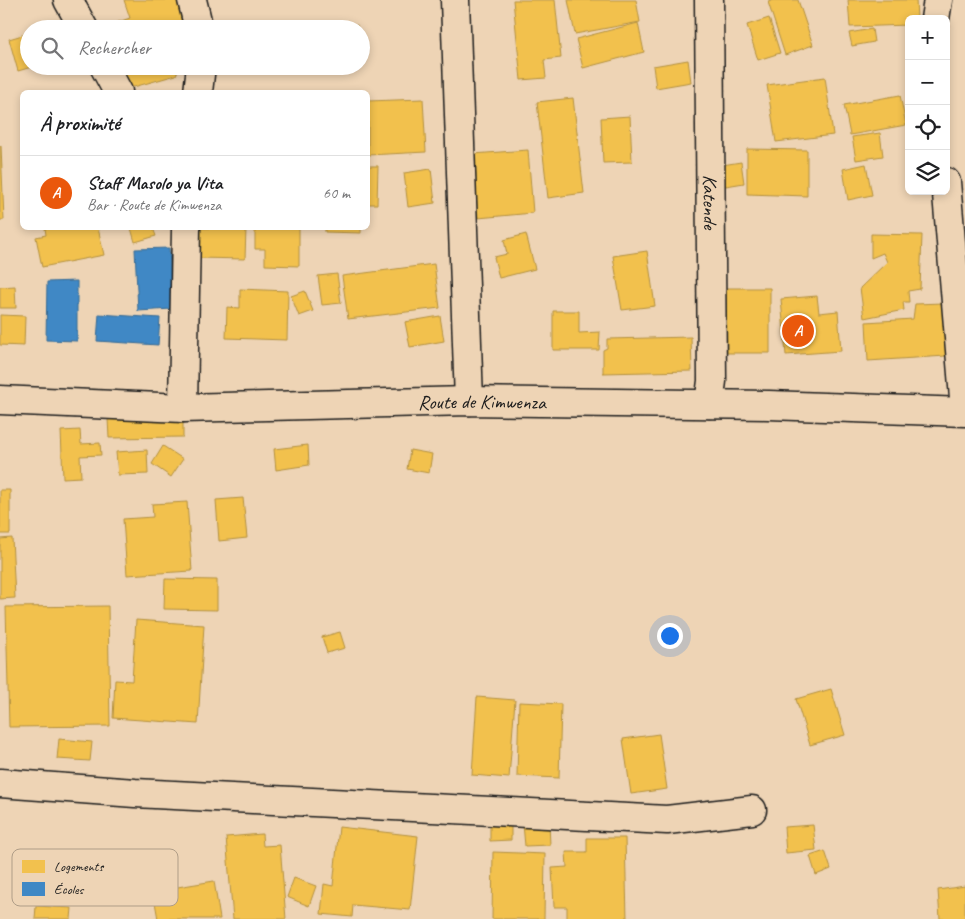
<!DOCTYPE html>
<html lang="fr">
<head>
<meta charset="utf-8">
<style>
	body { margin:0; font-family:Caveat,sans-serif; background:#f2f2f2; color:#202124 }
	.controls { position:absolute; right:15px; top:15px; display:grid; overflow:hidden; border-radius:8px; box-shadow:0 2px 8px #0003 }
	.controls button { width:45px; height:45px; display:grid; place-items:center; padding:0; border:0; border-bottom:1px solid #e0e0e0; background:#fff; color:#202124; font:25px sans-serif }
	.you { position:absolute; left:669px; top:635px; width:18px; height:18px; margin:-12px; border:4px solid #fff; border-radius:50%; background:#1a73e8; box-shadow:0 0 0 8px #1a73e833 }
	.badge { display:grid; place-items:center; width:32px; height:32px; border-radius:50%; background:#ea580c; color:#fff; font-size:16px; font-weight:700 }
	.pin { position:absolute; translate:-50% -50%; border:2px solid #fff; box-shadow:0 1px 5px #0006 }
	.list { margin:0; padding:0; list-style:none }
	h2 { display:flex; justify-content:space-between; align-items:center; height:65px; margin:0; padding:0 20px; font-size:21px }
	h2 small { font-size:16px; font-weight:400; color:#757577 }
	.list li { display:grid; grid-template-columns:32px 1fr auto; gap:15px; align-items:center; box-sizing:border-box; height:75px; padding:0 20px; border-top:1px solid #e0e0e0 }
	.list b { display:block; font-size:19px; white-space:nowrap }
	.list p { margin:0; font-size:16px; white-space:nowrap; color:#757577 }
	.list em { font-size:16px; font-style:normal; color:#757577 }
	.icon { flex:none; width:28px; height:28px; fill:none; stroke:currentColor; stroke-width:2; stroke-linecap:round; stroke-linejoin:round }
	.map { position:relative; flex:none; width:965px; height:919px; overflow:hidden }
	.search { position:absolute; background:#fff; box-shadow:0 2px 8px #0003; left:20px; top:20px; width:350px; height:55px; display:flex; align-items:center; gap:12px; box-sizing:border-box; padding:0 18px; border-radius:28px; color:#757577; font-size:19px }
	.panel { position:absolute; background:#fff; box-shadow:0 2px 8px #0003; left:20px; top:90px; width:350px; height:140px; border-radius:8px }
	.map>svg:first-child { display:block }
	.homes { fill:#f2c14e; stroke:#b2903f }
	.schools { fill:#3f88c5; stroke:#346892 }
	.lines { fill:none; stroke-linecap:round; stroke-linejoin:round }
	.minor-casing { stroke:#1c1c1c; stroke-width:31 }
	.minor { stroke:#eed4b5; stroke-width:28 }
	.labels { text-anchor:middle; stroke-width:5; stroke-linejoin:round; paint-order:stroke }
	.street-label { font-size:20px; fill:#1c1c1c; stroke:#eed4b5 }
	.key { fill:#eed4b5; stroke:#af9d87; stroke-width:1 }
	.key-label { font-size:14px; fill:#1c1c1c }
</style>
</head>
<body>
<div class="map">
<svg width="965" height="919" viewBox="0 0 965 919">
	<rect width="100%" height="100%" fill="#eed4b5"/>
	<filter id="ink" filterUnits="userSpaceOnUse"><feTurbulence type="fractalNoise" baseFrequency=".02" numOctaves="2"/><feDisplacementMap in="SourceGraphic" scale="10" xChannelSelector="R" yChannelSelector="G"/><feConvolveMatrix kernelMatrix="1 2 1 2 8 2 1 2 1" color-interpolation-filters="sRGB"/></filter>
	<g filter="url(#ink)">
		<path class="homes" d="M 124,0 L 189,0 L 194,29 L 108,29 L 107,26 L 130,18 Z
			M 513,0 L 555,0 L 561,58 L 544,60 L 546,78 L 521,80 Z
			M 568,0 L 636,0 L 640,22 L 575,34 Z
			M 774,0 L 798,0 L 813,45 L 785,55 L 768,2 Z
			M 848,0 L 916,0 L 917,19 L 909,19 L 909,25 L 850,27 Z
			M 769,18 L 780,53 L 758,60 L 747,25 Z
			M 638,23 L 644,52 L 583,68 L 576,39 Z
			M 357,25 L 358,29 L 339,29 Z
			M 872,29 L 874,42 L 852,46 L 849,33 Z
			M 29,33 L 29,66 L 35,66 L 18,71 L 9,39 Z
			M 688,60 L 691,82 L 656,88 L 653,66 Z
			M 117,66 L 180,66 L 176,75 L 123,90 Z
			M 825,77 L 833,135 L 776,142 L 767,85 Z
			M 900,95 L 906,125 L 850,135 L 844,105 Z
			M 573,98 L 584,193 L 548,198 L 537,102 Z
			M 423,99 L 426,152 L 368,155 L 368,101 Z
			M 630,116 L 632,162 L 603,163 L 601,118 Z
			M 880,133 L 883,156 L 856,160 L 852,137 Z
			M 0,146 L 1,146 L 4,220 L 0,220 Z
			M 747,149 L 807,150 L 807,196 L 747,194 Z
			M 528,150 L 533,213 L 478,218 L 473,154 Z
			M 741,162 L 744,183 L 720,187 L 716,166 Z
			M 866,164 L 872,195 L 848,200 L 843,169 Z
			M 368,166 L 378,166 L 377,204 L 368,204 Z
			M 431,169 L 435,203 L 408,207 L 404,173 Z
			M 45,228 L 98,228 L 104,255 L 42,267 L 36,237 L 46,235 Z
			M 131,228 L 153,228 L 156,236 L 135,242 Z
			M 198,228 L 246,228 L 245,259 L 197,258 Z
			M 255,228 L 299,228 L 299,266 L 265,265 L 265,249 L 255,249 Z
			M 325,228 L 361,228 L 361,233 L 325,232 Z
			M 526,234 L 535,269 L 499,278 L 494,257 L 507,254 L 504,240 Z
			M 871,234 L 922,235 L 920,289 L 908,291 L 909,302 L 903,302 L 904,310 L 864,318 L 860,288 L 887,262 L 883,253 L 871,258 Z
			M 647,251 L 655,306 L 622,310 L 613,256 Z
			M 434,264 L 440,308 L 348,319 L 342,276 Z
			M 337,274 L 341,303 L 322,305 L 318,276 Z
			M 15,286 L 16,308 L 0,308 L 0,287 Z
			M 726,288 L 770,288 L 770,353 L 727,353 Z
			M 240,289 L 288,291 L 287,340 L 226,338 L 227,307 L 240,308 Z
			M 305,291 L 313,311 L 299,316 L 291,296 Z
			M 817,296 L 819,313 L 838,311 L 841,351 L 786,355 L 781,299 Z
			M 943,303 L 946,356 L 868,361 L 866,322 L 913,319 L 915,304 Z
			M 553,311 L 579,311 L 579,333 L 600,332 L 599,350 L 553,350 Z
			M 0,315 L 25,316 L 24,346 L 0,345 Z
			M 440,316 L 444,341 L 410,347 L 405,322 Z
			M 691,337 L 692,371 L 603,373 L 603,350 L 607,348 L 607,339 Z
			M 183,418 L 183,437 L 109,438 L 108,419 Z
			M 80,430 L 81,444 L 100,443 L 101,455 L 80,456 L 81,477 L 63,478 L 61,431 Z
			M 308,445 L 309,465 L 276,470 L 274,449 Z
			M 163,446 L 183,459 L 171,477 L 152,464 Z
			M 147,450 L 148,474 L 118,475 L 116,452 Z
			M 410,450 L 432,454 L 429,473 L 407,469 Z
			M 0,490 L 10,490 L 10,534 L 0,534 Z
			M 243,498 L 247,538 L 219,541 L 216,500 Z
			M 187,502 L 192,571 L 127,575 L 123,519 L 153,517 L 152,504 Z
			M 12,538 L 15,598 L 0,599 L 0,539 Z
			M 165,579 L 217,580 L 217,610 L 164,609 Z
			M 108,606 L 110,726 L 9,727 L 6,607 Z
			M 136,620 L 204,625 L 198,724 L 113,718 L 115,680 L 132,681 Z
			M 340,632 L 345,648 L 327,653 L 322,637 Z
			M 831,689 L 845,735 L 810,745 L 796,699 Z
			M 477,697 L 515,700 L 509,778 L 472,775 Z
			M 519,702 L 561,704 L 559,778 L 517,776 Z
			M 659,734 L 667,789 L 631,794 L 623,739 Z
			M 59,739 L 92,742 L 90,761 L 57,759 Z
			M 490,820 L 511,820 L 511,840 L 490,841 Z
			M 549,823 L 550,845 L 525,846 L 523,824 Z
			M 813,825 L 816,850 L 786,853 L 784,827 Z
			M 339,827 L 418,836 L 410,910 L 353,905 L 352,917 L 321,914 L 324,884 L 333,886 Z
			M 262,834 L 263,846 L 280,845 L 286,919 L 233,919 L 226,837 Z
			M 587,838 L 625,838 L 627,919 L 567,919 L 567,907 L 554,907 L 552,868 L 567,867 L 566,852 L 587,852 Z
			M 825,851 L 831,869 L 816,875 L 810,856 Z
			M 493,852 L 545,854 L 544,919 L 492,919 Z
			M 294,878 L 316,886 L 309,906 L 287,897 Z
			M 214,881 L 220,919 L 158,919 L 153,891 Z
			M 965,886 L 965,919 L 940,919 L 938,890 Z
			M 36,906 L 72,908 L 71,919 L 35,919 Z"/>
		<path class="schools" d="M 169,248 L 172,309 L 138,311 L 135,249 Z
			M 77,281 L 77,341 L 46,340 L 47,282 Z
			M 99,314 L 160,318 L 158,345 L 97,341 Z"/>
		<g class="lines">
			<g class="minor-casing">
				<g id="minor">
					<path d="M 68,0 L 84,29"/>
					<path d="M 192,0 L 199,29"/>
					<path d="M 455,0 L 469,401"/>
					<path id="s1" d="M 709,0 L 712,381 L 709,404"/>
					<path d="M 935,19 L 938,0"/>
					<path d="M 104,66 L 118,92"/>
					<path d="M 198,92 L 201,66"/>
					<path d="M 946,182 L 965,410"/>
					<path id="s2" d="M 0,400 L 183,408 L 469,401 L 769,405 L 965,412"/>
					<path d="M 183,408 L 186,228"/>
					<path d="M 0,783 L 135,793 L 667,820 L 752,810"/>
				</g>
			</g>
			<use href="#minor" class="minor"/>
		</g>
	</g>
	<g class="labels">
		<g class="street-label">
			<text dy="7" stroke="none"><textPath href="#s1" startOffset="202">Katende</textPath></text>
			<text dy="7" stroke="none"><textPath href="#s2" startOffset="482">Route de Kimwenza</textPath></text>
		</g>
	</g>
	<rect x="12" y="849" width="166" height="57" rx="8" class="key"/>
	<rect x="22" y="860" width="23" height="13" fill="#f2c14e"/>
	<rect x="22" y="882" width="23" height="14" fill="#3f88c5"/>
	<g class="key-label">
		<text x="54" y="871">Logements</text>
		<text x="54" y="894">Écoles</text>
	</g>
</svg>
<div class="controls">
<button>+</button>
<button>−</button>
<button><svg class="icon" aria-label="locate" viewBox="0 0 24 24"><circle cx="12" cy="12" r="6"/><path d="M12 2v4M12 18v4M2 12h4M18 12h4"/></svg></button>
<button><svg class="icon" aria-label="layers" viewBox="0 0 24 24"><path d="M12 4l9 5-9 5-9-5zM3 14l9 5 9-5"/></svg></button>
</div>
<div class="you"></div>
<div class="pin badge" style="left:798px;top:331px">A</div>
<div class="search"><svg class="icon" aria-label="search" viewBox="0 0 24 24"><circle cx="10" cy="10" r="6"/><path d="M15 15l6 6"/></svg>Rechercher</div>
<section class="panel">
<h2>À proximité<small></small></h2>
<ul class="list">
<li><span class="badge">A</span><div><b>Staff Masolo ya Vita</b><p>Bar · Route de Kimwenza</p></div><em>60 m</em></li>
</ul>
</section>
</div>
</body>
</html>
